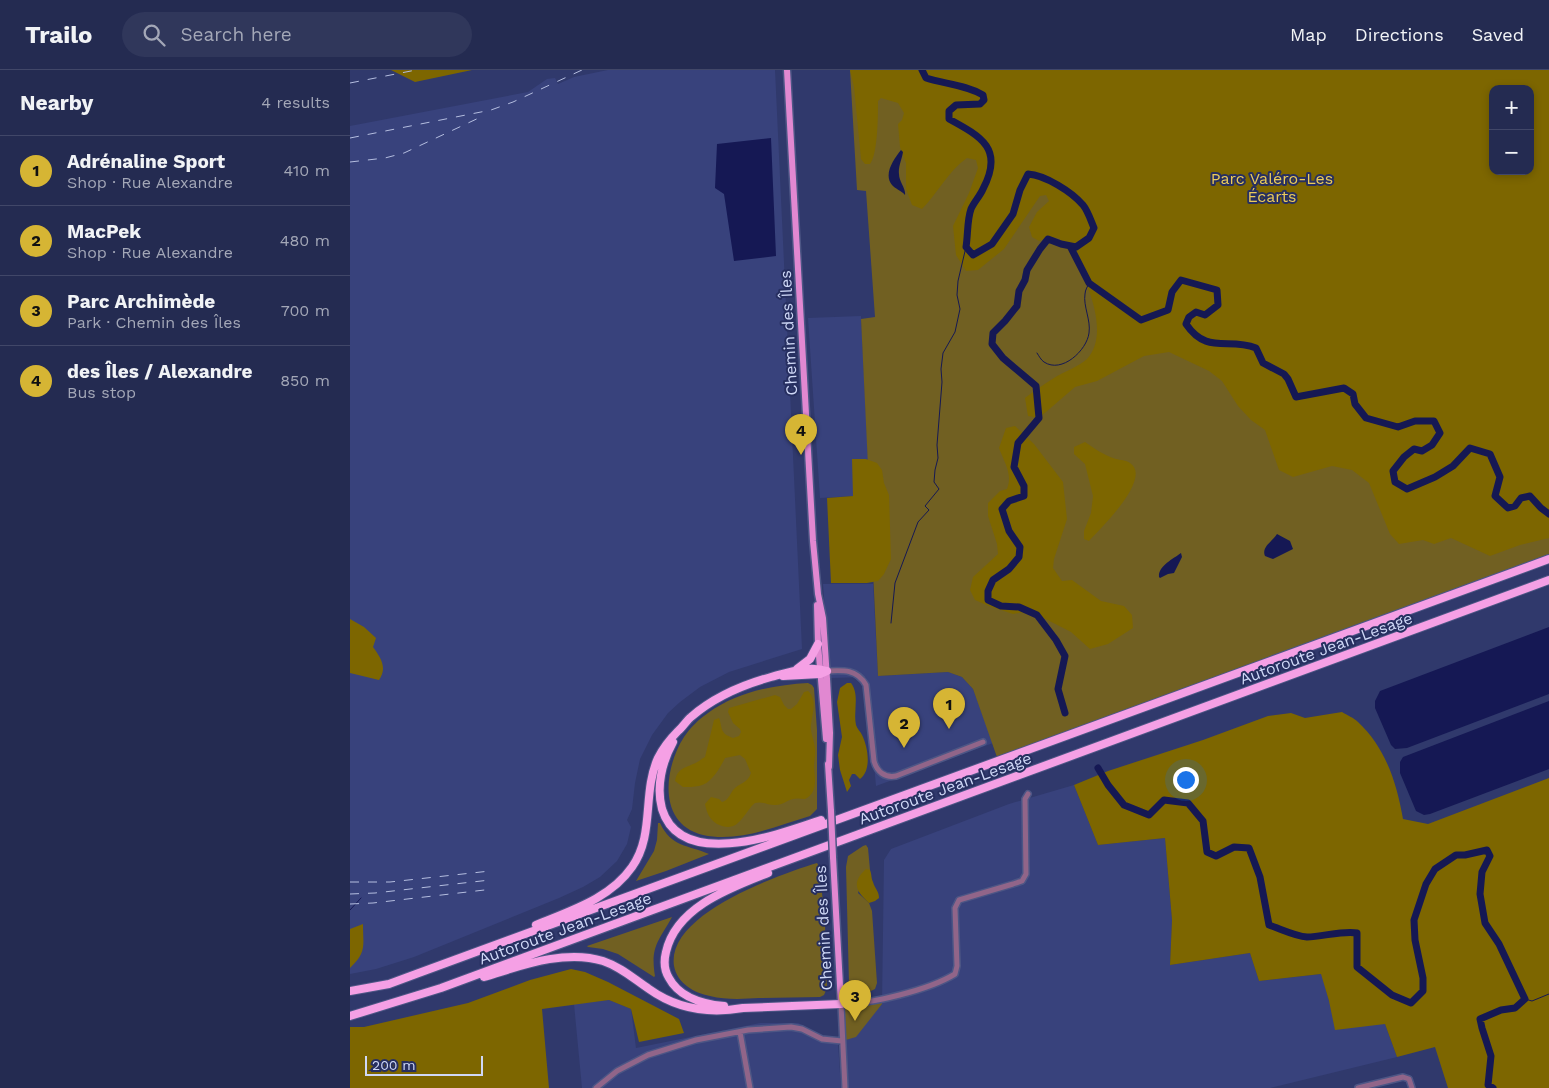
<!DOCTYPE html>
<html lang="en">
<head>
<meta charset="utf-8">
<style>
	body { margin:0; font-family:"Work Sans",sans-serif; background:#30375b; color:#f1f3f6 }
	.controls { position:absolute; right:15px; top:15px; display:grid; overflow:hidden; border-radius:10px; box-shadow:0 2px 8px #0003 }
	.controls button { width:45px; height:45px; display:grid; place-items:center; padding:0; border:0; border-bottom:1px solid #414768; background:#242b51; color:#f1f3f6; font:25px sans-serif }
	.scale { position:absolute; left:15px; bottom:12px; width:118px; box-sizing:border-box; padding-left:5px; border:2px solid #cfd8f7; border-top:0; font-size:14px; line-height:18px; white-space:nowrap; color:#cfd8f7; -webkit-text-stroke:4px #272f60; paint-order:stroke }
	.you { position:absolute; left:835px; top:709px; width:18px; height:18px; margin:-12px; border:4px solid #fff; border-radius:50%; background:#1a73e8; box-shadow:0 0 0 8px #1a73e833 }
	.badge { display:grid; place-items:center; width:32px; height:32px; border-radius:50%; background:#d6b534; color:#111; font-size:16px; font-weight:700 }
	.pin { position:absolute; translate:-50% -41px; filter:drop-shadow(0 1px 2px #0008) }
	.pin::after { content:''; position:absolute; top:26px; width:18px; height:15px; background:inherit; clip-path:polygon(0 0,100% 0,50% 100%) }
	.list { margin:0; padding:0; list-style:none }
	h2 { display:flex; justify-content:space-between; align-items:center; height:65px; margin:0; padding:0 20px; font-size:21px }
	h2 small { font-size:16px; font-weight:400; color:#a3a7b7 }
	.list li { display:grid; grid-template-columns:32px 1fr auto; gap:15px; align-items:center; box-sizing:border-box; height:70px; padding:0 20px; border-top:1px solid #414768 }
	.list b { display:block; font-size:19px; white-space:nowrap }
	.list p { margin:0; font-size:16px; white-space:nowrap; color:#a3a7b7 }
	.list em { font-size:16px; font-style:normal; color:#a3a7b7 }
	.icon { flex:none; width:28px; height:28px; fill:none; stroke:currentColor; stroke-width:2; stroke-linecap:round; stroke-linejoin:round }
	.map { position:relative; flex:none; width:1199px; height:1018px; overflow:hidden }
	header { display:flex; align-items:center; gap:30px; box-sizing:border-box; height:70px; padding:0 25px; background:#242b51; border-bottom:1px solid #414768 }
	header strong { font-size:24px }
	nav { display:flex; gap:28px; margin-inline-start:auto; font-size:18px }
	.search { width:350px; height:45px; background:#30375b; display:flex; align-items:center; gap:12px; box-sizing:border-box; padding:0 18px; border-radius:28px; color:#a3a7b7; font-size:19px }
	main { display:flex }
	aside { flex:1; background:#242b51 }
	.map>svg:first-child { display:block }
	.built { fill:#38427c }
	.green { fill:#716022 }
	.forest { fill:#7d6600; fill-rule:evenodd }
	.water { fill:#151854 }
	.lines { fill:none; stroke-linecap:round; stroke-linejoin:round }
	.stream { stroke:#151854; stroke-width:1 }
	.river { stroke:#151854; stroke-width:7 }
	.minor-casing { stroke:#4d5685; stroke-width:8 }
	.major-casing { stroke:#4d5685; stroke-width:9 }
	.highway-casing { stroke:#4d5685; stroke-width:10 }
	.minor { stroke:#916589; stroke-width:5 }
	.major { stroke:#e188d1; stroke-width:6 }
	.highway { stroke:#f5a0e5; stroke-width:8 }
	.rail { stroke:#b5bee0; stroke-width:1; stroke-dasharray:9 9; stroke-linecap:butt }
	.major-bridge-casing { stroke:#4d5685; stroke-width:9; stroke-linecap:butt }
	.major-bridge { stroke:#e188d1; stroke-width:6 }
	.labels { text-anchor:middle; stroke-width:4; stroke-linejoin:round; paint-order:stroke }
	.park-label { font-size:16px; fill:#eccc5a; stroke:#272f60 }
	.street-label { font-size:16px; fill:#cfd8f7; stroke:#272f60 }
</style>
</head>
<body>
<header>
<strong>Trailo</strong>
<div class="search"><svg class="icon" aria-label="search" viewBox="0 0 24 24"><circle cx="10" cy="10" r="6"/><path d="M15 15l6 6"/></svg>Search here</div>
<nav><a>Map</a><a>Directions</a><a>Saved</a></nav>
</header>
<main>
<aside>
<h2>Nearby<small>4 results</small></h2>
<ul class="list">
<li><span class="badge">1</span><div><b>Adrénaline Sport</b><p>Shop · Rue Alexandre</p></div><em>410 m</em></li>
<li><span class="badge">2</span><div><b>MacPek</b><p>Shop · Rue Alexandre</p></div><em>480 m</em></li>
<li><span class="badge">3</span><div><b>Parc Archimède</b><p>Park · Chemin des Îles</p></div><em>700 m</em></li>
<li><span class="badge">4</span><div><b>des Îles / Alexandre</b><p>Bus stop</p></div><em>850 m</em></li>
</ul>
</aside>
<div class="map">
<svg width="1199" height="1018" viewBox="0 0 1199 1018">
	<rect width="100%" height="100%" fill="#30396c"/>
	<path class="built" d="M 258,0 L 425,0 L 452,579 L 379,602 L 350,617 L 330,632 L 318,643 L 302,665 L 290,689 L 285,713 L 282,739 L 277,750 L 281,757 L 277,774 L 267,791 L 250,807 L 233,817 L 209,828 L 64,887 L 26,899 L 0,904 L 0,56 L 178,22 L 197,9 L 205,8 L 208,14 L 224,7 Z
		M 511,246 L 520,425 L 470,428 L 458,248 Z
		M 473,514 L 523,514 L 528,606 L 598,602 L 612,607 L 623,619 L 643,673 L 526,716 L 516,607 L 480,608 Z
		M 724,715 L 748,775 L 815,768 L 822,850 L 820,895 L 900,883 L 909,911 L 972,904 L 979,931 L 1035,954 L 1047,987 L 920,1018 L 496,1018 L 492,971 L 532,934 L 534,790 L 541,779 L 659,734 Z
		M 259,930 L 281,939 L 286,978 L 410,953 L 448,953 L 488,973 L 491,1018 L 232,1018 L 224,934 Z"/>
	<path class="green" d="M 500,0 L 1039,0 L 1199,164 L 1199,489 L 648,690 L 623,619 L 612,607 L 598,602 L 528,606 L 511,249 L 525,247 L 516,121 L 507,120 Z
		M 458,613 L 462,615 L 464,618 L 467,660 L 467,739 L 460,746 C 426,756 389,773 353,765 C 307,754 314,698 334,667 C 340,658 349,649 358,643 C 387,622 423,615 458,613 Z
		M 308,753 L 310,753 C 321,777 338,775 359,784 L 316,801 L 286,811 L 304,781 L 307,770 Z
		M 516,775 L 518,778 L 520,800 L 516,800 L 508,823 L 519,833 L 522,841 L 527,913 L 525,919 C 514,925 504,926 499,913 L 496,797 L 498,786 L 513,776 Z
		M 467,793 L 469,796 L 470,802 L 475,854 L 477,918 L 474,925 L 470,927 C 450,927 430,928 409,928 C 393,929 376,930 360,926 C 344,923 327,913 324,896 C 316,844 428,805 467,793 Z
		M 322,847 C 309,871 300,876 305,906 L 304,907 L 268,884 L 253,879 L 238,877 L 237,876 Z
		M 532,929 L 532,934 L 506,967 L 492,971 L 491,934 Z"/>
	<path class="forest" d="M 41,0 L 122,0 L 65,12 Z
		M 500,0 L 1199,0 L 1199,468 L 1170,475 L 1140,486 L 1101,468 L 1084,474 L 1073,470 L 1049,474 L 1040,464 L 1019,413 L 1002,400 L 982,396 L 943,407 L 929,400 L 915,360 L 901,350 L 888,336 L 872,311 L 859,301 L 819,282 L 794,286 L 747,311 L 725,317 L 689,348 L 678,346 L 675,328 C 684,321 694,314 704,308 C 713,302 730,296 737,289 C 764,260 730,192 709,168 L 699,167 L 689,171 L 682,167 L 679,157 L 687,142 L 699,131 L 696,125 L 690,126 L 654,179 L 628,200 L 616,201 L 606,185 L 603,156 L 619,123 L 628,98 L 626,90 L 617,88 C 598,101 588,123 572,139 L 562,135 L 556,119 L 556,93 L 550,77 L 548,54 L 552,50 L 554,43 L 548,33 L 531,28 L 528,31 C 528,45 528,84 520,94 L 515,94 L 511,89 L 504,17 ZM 1143,19 L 1180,19 L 1180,101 L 1143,101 Z
		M 665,356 L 684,374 L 713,412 L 717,449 L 704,489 L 703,498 L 712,511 L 722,510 L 751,531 L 774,536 L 782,545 L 783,558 L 758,574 L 740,579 L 721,562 L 680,541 L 663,544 L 639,536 L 625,530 L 620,520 L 623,507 L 648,484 L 647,474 L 638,446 L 638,433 L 650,421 L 657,419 C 663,404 654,392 649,378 L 656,358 Z
		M 735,372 C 745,379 754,385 766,389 C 770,390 776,390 780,393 C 803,408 750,459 739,471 L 734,469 L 734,461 L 741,443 L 743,426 L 735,394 L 724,384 L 724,377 Z
		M 502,389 L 516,389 L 527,393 L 532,400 L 534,413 L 539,425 L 541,489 L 534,504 L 528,511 L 517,513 L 481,513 L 477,428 L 503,426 Z
		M 0,549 L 14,557 L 26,568 L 23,577 C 30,587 38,597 29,610 L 0,603 Z
		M 497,613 L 501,613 C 510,625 503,641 506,655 C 507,659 511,662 512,665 C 518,677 522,700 510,709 L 505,704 L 502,704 L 499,710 L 501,716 L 497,722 L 490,700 L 488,685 L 492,667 L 487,632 L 490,618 Z
		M 458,621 C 468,630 462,643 461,655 C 460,662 464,670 465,678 C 466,684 464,691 464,697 C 465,708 468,723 455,729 C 437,726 437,735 425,735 C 417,735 413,731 405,733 C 393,743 389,765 367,754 C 359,749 357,743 355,734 L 361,727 L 369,729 L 372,732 C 378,730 379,726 383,720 C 389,713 398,713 401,703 L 395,689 L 390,685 L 375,688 C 370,698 361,714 349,716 C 344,717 338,717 333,717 L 325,711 C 327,699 334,698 343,694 C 347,693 351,689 355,687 L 364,650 L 369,648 C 373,658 369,663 383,668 L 389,666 L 391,662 L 390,659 L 383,653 L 378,642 L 379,638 L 425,625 L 430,627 L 434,635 L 438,639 L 441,639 L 447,634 L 454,622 Z
		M 992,642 C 997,645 1004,648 1008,652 C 1036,678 1047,714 1053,749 L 1078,754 L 1199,708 L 1199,1018 L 1098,1018 L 1085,977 L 1047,987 L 1035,954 L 985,960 L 979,931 L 971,904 L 909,911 L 900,883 L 820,895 L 822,850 L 815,768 L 748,775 L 724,715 L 758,701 L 853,670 L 918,646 L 941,643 L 955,648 Z
		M 516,799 L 520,800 C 522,805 521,808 523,812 C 525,819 529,821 529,828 L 525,831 L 519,833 C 506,821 501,813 516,799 Z
		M 13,854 C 13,876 17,882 0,898 L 0,859 Z
		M 221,899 L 235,902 L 258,912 L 329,949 L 334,963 L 289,972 L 281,939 L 259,930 L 192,939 L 199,1018 L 0,1018 L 0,957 L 14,957 L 118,933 L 180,910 Z"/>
	<path class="water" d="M 421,68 L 426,186 L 384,191 L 374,124 L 365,118 L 367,74 Z
		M 551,80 L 553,82 C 552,89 548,97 549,104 C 549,112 556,118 555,125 C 551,120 545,119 542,115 C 533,104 544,89 551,80 Z
		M 927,464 L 940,471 L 943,479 L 923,489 L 915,486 C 911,477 923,471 927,464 Z
		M 831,483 L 832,487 L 824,503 L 818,504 L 810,508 L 809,507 C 808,496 823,489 831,483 Z
		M 1199,557 L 1199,624 L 1057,678 L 1045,679 L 1041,675 L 1025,638 L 1025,631 L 1030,621 Z
		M 1199,631 L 1199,699 L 1080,744 L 1074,745 L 1066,741 L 1050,703 L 1050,692 L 1053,687 Z"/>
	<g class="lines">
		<path class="stream" d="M 687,283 C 689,286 691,290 694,292 C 712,304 737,280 739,263 C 741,250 733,236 735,224 C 735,220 738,216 739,213
			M 541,553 L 545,513 L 568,452 L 579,440 L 575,436 L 589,419 L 584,412 L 585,400 L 588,388 L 587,375 L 592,312 L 591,299 L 593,283 L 605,262 L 610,239 L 607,225 L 608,211 L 616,177
			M 0,840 L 11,828
			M 1175,929 L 1182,931 L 1199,924"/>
		<path class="river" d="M 572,0 L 576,8 C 595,14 616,15 633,25 L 634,30 L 630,34 L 606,35 L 599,41 L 599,49 C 632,67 654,79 633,119 C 630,126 624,132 621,139 C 617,150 618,165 616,177 L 623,185 L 642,174 L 663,144 L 670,120 L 678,104 C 695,105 722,122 733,135 C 738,141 741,151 744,158 L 739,168 L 726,177 L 711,174 L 698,169 L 690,179 L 677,200 L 675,210 L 669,221 L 667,236 L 655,251 L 643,263 L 642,274 L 653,288 L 686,316 L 689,348 L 668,373 L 664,397 L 674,416 L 674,426 L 659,431 L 652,439 L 659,461 L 670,477 L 669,487 L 659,499 L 643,510 L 638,521 L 638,530 L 651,536 L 669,537 L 687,545 L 706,570 L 715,586 L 708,619 L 715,643
			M 720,176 L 739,213 L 791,250 L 818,240 L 822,222 L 831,210 L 867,220 L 868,235 L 855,245 L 846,242 L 839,247 L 836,254 C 857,285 878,267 906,278 L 913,293 L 934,304 L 938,309 L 946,327 L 994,318 L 1003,324 L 1005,334 L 1016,348 L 1048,357 L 1065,351 L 1084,351 L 1090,363 L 1082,375 L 1072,381 L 1064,379 L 1054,387 L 1043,401 L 1045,412 L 1057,419 L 1085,407 L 1103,396 L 1120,378 L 1140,384 L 1150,407 L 1145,426 L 1158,438 L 1165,436 L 1171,428 L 1180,426 L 1191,438 L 1199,444
			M 748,698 L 758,715 L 774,735 L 799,745 L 814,730 L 838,733 L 853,751 L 857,782 L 866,786 L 884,777 L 899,778 L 910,807 L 919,855 C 931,859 945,866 957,867 C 972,867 994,860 1007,863 L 1007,897 L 1042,925 L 1061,933 L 1073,921 L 1073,908 L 1065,870 L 1064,850 L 1076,814 L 1085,799 L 1106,785 L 1115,785 L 1137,780 L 1140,786 L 1132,802 L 1130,824 L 1135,853 L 1149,874 L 1175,929 L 1165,938 L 1151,940 L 1130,949 L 1132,958 L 1141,986 L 1138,1015 L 1143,1018"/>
		<g class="minor-casing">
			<path id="minor" d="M 477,601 C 493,600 507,599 516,615 L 524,691 C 527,702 535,708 546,706 L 633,672
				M 390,962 L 400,1018
				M 246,1018 L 267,1001 L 298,985 L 346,970 L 398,960 L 441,957 L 452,959 L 472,969 L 492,971
				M 495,1018 L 491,934 C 521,934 579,920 605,904 L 607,896 L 605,838 L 609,830 L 663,814 L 672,811 L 676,804 L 675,729 L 678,724
				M 1008,1018 L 1053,1007 L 1059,1009 L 1062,1018"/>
		</g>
		<g class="major-casing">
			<path id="major" d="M 437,0 L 463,471 L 468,524 L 473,548 L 477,609 L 480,663 L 479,697
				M 467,535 L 468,574 L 476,669
				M 478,694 L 481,741
				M 483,787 L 491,934"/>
		</g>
		<g class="highway-casing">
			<path id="highway" d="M 447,599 L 460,589 L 468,574
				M 433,606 L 470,604 L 477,601
				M 323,672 C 312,692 306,717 312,739 C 331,801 430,764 471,750
				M 186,855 C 219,841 260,829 282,797 C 305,765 292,723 308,688 C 313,678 320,669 328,661 C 333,657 336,651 341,647 C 364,627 392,615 421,607 C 439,602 459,595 477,601
				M 134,907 C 170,896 215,879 253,891 C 271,897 284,909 299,919 C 327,939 359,944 393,938 L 491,934
				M 0,921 L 39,914 L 66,904 L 1199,489
				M 374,936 C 353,934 329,927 319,908 C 314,900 314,890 316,882 C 326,837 380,818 418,803
				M 0,946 L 91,918 L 1199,510"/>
		</g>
		<use href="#minor" class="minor"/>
		<use href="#major" class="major"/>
		<use href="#highway" class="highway"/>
		<path class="rail" d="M 0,13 L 66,0
			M 0,68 L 141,40 L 163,32 L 232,0
			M 0,92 L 35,88 L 54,83 L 133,46
			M 0,812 L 40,812 L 140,801
			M 0,824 L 25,823 L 140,810
			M 0,834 L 23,833 L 143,819"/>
		<g class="major-bridge-casing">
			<path id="major-bridge" d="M 481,741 L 483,787"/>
		</g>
		<use href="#major-bridge" class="major-bridge"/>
	</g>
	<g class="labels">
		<g class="park-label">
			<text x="922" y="114">Parc Valéro-Les<tspan x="922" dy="18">Écarts</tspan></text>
		</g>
		<g class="street-label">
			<text transform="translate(438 263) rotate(-93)" y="6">Chemin des Îles</text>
			<text transform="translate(976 578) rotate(-20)" y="6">Autoroute Jean-Lesage</text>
			<text transform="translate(595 718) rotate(-20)" y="6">Autoroute Jean-Lesage</text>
			<text transform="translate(215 858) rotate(-20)" y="6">Autoroute Jean-Lesage</text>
			<text transform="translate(473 858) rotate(-93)" y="6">Chemin des Îles</text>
		</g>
	</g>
</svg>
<div class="controls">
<button>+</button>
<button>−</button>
</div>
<div class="scale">200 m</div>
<div class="you"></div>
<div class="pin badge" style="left:599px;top:659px">1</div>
<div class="pin badge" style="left:554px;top:678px">2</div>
<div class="pin badge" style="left:505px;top:951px">3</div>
<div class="pin badge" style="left:451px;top:385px">4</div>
</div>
</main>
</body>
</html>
